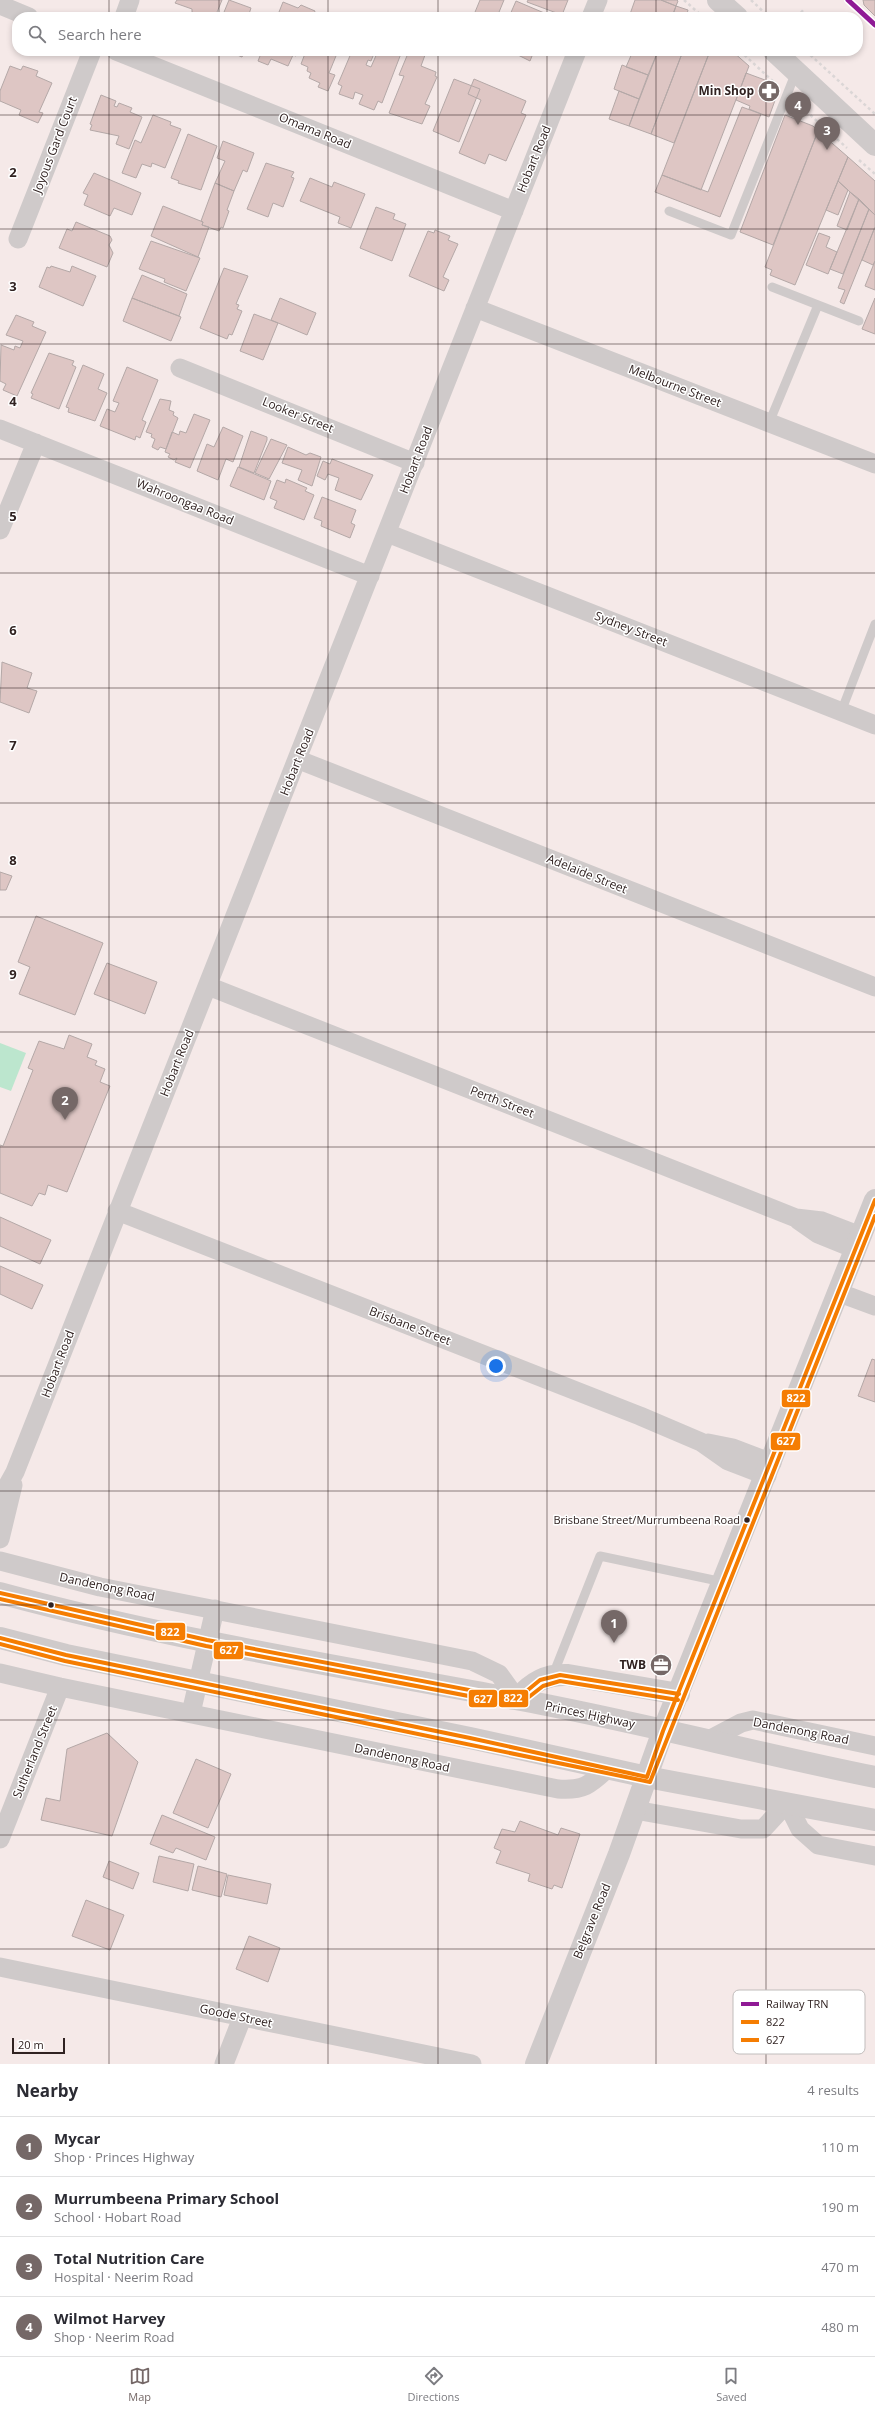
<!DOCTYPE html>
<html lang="en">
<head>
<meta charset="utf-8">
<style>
	body { margin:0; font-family:"Open Sans",sans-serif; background:#f2f2f3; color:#2b2b33 }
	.scale { position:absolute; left:12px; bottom:10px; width:53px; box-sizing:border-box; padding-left:4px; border:2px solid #302221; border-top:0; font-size:11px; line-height:14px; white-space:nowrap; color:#302221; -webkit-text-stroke:3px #fff; paint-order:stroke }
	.you { position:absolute; left:496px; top:1366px; width:14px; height:14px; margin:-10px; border:3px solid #fff; border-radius:50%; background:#1a73e8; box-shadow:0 0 0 6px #1a73e833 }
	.badge { display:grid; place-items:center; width:26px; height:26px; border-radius:50%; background:#756867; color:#fff; font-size:13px; font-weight:700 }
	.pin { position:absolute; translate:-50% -33px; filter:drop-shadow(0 1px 2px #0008) }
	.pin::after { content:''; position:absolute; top:21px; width:14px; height:12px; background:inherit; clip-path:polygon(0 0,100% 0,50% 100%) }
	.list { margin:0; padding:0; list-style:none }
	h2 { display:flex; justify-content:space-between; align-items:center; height:52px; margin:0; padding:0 16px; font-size:17px }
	h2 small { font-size:13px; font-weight:400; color:#7c7c81 }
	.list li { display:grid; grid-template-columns:26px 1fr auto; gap:12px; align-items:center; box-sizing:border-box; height:60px; padding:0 16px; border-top:1px solid #e1e1e2 }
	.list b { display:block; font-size:15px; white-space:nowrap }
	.list p { margin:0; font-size:13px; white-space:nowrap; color:#7c7c81 }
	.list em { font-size:13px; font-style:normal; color:#7c7c81 }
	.icon { flex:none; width:22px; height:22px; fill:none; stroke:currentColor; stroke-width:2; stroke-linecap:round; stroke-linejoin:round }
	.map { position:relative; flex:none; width:875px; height:2064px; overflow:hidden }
	.search { position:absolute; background:#fff; box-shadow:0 2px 6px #0003; left:12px; right:12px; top:12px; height:44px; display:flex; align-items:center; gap:10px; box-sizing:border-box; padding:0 14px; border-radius:16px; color:#7c7c81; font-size:15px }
	.sheet { height:292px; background:#fff }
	nav { display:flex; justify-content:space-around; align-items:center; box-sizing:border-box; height:56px; border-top:1px solid #e1e1e2; background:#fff; font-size:11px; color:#7c7c81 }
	nav a { display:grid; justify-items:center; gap:2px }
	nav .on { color:#756867 }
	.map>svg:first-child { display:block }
	.green { fill:#bce6ce }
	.building { fill:#dec6c4; stroke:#b4a8a7 }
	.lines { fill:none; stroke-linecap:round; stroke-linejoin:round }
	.path { stroke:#dbd6d6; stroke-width:2.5; stroke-dasharray:3 3; stroke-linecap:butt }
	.lane { stroke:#cfcaca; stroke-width:9 }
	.street { stroke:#cfcaca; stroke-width:19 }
	.secondary { stroke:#cfcaca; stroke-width:22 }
	.highway { stroke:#cfcaca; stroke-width:22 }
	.bus-1-casing { stroke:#fff; stroke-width:7 }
	.bus-2-casing { stroke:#fff; stroke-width:7 }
	.bus-1 { stroke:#f57d02; stroke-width:4 }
	.bus-2 { stroke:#f57d02; stroke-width:4 }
	.rail-1-casing { stroke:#fff; stroke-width:8 }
	.rail-1 { stroke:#8f1a95; stroke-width:5 }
	.grid { fill:none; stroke:#302221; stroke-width:1; stroke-opacity:0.55 }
	.bus-dot { fill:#302221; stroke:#fff; stroke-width:1.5 }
	.labels { text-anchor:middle; stroke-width:3; stroke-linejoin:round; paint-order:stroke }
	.bus-label { font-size:11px; fill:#302221; stroke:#fff; text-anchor:end }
	.poi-label { font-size:12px; font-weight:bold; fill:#302221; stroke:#fff; text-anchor:end }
	.street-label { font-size:12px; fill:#302221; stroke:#fff }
	.key { fill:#fff; stroke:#c1bdbc; stroke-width:1 }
	.key-label { font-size:11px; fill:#302221 }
	.grid-label { font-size:13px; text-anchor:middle; font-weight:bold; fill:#302221; stroke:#fff; stroke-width:3; stroke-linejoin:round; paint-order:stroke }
	.line-badge { stroke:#fff; stroke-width:1.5 }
	.badge-label { font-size:11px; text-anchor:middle; font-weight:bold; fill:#fff }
</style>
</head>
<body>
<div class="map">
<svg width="875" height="2064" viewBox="0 0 875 2064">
	<rect width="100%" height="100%" fill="#f5e9e8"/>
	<path class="green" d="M 0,1043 L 26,1053 L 11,1091 L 0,1087 Z"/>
	<path class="building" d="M 177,0 L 222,0 L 215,17 L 203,17 L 192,12 L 192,9 L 175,3 Z
		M 229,0 L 251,8 L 248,17 L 222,17 Z
		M 480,0 L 504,0 L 497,17 L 473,17 Z
		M 528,0 L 568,0 L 562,15 L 527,2 Z
		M 635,0 L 661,0 L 676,6 L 672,17 L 629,17 Z
		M 661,0 L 677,0 L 678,1 L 676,6 Z
		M 863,0 L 875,0 L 875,16 L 864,5 Z
		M 516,1 L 549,15 L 548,17 L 509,17 Z
		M 283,2 L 298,8 L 301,5 L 315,11 L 313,17 L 277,17 Z
		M 676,6 L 688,10 L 687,14 L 695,17 L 672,17 Z
		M 220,51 L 253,51 L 252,54 L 245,51 L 242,57 L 230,52 L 229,55 Z
		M 262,51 L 298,51 L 296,56 L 293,55 L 288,66 L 271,59 L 268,65 L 258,61 Z
		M 306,51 L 338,51 L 329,73 L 335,75 L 328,91 L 318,87 L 320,83 L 309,78 L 311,73 L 307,71 L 308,67 L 301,64 Z
		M 352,51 L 375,51 L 371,61 L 368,60 L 366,65 L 371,67 L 378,51 L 402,51 L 382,103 L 378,101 L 374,110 L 359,104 L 363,95 L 355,92 L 353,99 L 339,94 L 342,86 L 338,84 Z
		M 409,51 L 425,55 L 421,66 L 436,72 L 435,76 L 437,77 L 425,104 L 430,106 L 422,124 L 389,113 L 404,76 L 399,75 Z
		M 510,51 L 534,51 L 530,61 Z
		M 633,51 L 658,51 L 648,75 L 626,67 Z
		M 658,51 L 683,51 L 651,134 L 629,126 Z
		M 683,51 L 710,51 L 674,143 L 651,134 Z
		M 710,51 L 732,51 L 749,66 L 701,190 L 662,175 Z
		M 622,65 L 648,75 L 639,99 L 614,89 Z
		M 10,66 L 21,70 L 23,66 L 38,71 L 36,76 L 52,83 L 39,112 L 43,113 L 38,123 L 19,115 L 21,110 L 0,101 L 0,91 Z
		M 746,73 L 765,80 L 778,92 L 769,117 L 749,109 L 750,106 L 736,100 Z
		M 454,79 L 480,89 L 459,142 L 433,131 Z
		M 474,79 L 526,101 L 521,113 L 526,115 L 506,161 L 489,154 L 485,164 L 459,153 L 481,100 L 468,94 Z
		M 619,91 L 639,99 L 629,126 L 609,119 Z
		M 101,95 L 116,101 L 114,106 L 117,107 L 119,103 L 132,108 L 130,112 L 142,117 L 129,149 L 116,144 L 119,136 L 90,130 L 92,125 L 90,124 Z
		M 742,107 L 761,114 L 720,217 L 655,192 L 662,175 L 708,192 Z
		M 153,115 L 171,122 L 170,125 L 181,129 L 165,168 L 152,163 L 151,167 L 142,164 L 136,178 L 122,173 L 135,140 L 141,143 Z
		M 785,115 L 813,126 L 818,131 L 773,245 L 740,232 Z
		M 818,131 L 848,157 L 795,285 L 770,275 L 772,270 L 765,267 Z
		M 188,134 L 217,146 L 201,190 L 178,183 L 179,181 L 171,178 Z
		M 223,141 L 254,153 L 247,172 L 243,170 L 234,191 L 215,183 L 225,161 L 217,158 Z
		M 848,157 L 875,181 L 875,215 L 838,181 Z
		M 266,163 L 294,172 L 291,177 L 294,178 L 283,207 L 273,203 L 268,217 L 247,209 Z
		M 94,173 L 141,193 L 132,215 L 114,208 L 110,216 L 84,205 L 88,195 L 83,193 Z
		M 310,178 L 332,187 L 334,182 L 365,194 L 351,228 L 338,223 L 340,217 L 300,201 Z
		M 838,181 L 848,190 L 838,215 L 826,210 Z
		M 215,183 L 234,191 L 227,210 L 229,211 L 223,228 L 221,227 L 219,231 L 202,225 L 203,222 L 201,221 Z
		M 850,192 L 859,199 L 847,230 L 837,226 Z
		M 859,199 L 869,209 L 843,274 L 830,269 Z
		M 163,206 L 203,222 L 202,225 L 209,227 L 198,257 L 151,236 Z
		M 376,207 L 395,214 L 393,219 L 406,224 L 392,261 L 360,248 Z
		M 869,209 L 875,215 L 875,227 L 844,304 L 840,302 L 845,290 L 838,288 Z
		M 76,222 L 110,236 L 112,240 L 109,245 L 113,253 L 107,267 L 59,248 L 67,229 L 72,231 Z
		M 875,227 L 875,261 L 873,265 L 862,260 Z
		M 435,230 L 450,236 L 448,240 L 458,244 L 443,277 L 449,280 L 444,291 L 409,276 L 428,231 L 434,233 Z
		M 819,233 L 830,237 L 826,247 L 837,252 L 828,274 L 806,265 Z
		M 151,241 L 200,258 L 186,291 L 164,282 L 165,279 L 139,269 Z
		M 875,261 L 875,290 L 865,286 Z
		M 51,266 L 70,272 L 72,266 L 96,276 L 83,306 L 39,287 L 47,267 L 50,268 Z
		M 224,268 L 248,276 L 236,304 L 239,305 L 237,309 L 242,311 L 232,335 L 229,334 L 227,339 L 200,328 Z
		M 142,275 L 187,294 L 179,316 L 132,298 Z
		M 132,298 L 181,317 L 171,341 L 123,321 Z
		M 280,298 L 316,313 L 307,335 L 271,320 Z
		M 875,298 L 875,334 L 862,329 Z
		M 254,314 L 278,323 L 263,360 L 240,351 Z
		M 16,315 L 34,322 L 32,326 L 46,332 L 17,396 L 3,390 L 6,384 L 0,381 L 1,345 L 14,350 L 15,346 L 20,348 L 23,341 L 6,335 Z
		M 49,353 L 74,361 L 72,365 L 76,367 L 59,409 L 31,398 L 33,394 L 31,393 Z
		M 83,365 L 104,374 L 98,389 L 107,393 L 95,421 L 68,412 L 69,408 L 66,407 Z
		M 127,367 L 158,380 L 142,420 L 146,422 L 140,438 L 136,436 L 135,440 L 100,426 L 107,409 L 115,412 L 119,403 L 113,401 Z
		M 160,399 L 171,401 L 169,410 L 174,412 L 173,415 L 178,418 L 166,449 L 160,447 L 158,450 L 152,447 L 155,439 L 151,437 L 152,434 L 146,432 Z
		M 194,414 L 210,420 L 190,468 L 175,462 L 177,458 L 174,460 L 168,457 L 170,454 L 165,452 L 172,432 L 179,435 L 180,431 L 186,433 Z
		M 223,427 L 243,436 L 233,462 L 226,459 L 218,480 L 197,471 L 207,444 L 214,447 Z
		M 251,431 L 267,437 L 267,440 L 254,473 L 239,467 Z
		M 271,439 L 287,445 L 269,479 L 255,473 Z
		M 288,447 L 306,455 L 310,453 L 321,457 L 312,486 L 298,480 L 302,470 L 282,463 Z
		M 332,459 L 373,475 L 361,500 L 335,490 L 339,478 L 328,474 L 325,480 L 317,476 L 323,461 L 330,464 Z
		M 238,467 L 271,481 L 264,500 L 230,486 Z
		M 286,479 L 307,488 L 305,491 L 314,495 L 304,520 L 274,508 L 277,501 L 270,498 L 277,480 L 285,483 Z
		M 322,497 L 356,510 L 351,523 L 355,525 L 350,538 L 321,526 L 322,521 L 314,518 Z
		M 2,662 L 32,673 L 27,688 L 37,691 L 29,713 L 0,702 Z
		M 0,872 L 12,876 L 6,890 L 0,890 Z
		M 36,916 L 103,943 L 75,1015 L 19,994 L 30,967 L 18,962 Z
		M 107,963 L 157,982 L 145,1014 L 94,994 Z
		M 69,1035 L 92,1044 L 87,1057 L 97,1061 L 95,1065 L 105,1069 L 100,1082 L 110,1086 L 67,1192 L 48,1185 L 45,1195 L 39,1193 L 32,1206 L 0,1193 L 0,1145 L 3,1146 L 33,1070 L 28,1068 L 39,1041 L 64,1049 Z
		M 0,1217 L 51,1240 L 40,1264 L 0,1246 Z
		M 0,1266 L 43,1285 L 32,1309 L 0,1294 Z
		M 872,1359 L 875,1360 L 875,1402 L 858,1396 Z
		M 107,1733 L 138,1762 L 112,1836 L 41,1820 L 46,1798 L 60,1801 L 67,1749 Z
		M 196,1759 L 231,1774 L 208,1828 L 173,1813 Z
		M 162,1815 L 215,1837 L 206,1860 L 176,1848 L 173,1853 L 150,1844 Z
		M 520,1821 L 558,1835 L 561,1828 L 580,1834 L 562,1888 L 554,1885 L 552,1889 L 528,1881 L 530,1874 L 496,1863 L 501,1851 L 494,1848 L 502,1829 L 515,1832 Z
		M 159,1856 L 194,1864 L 188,1891 L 153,1882 Z
		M 109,1861 L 139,1873 L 133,1889 L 103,1877 Z
		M 198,1866 L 227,1874 L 221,1897 L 192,1890 Z
		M 228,1875 L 271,1884 L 267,1904 L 224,1895 Z
		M 86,1900 L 124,1915 L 110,1950 L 72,1936 Z
		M 249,1936 L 280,1948 L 268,1982 L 236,1969 Z"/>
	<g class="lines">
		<path class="path" d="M 684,0 L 703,17
			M 751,0 L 769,17
			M 797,17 L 805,8
			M 740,51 L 777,85
			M 806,51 L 875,114
			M 797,103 L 847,148
			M 859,160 L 875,174"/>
		<path class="lane" d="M 669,211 L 731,235 L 796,72
			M 772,287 L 859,321
			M 769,423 L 818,305
			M 841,712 L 875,624
			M 553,1675 L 600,1556 L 723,1582"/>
		<path class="street" d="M 0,5 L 29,17
			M 124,17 L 130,0
			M 591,17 L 598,0
			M 116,51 L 514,211
			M 18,239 L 92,51
			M 475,308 L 875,464
			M 180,368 L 415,463
			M 0,429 L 370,576
			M 0,530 L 36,443
			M 387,533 L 875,725
			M 299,760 L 875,987
			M 208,986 L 796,1218 L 822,1221 L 861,1236
			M 117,1211 L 640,1416 L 701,1442 L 728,1461 L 767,1476
			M 798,1220 L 818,1234 L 855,1249
			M 837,1292 L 875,1306
			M 708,1443 L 733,1448 L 772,1463
			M 0,1499 L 15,1472 L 577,51
			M 0,1539 L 13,1485
			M 0,1561 L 100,1587 L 472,1661 L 499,1674 L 517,1699
			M 0,1673 L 60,1687 L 558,1789 C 583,1791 590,1785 608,1768
			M 191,1713 L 215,1609
			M 707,1741 L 741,1723 L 753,1720 L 875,1746
			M 635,1810 L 741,1829 L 763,1829 L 787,1803 L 800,1829 L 818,1845 L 875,1856
			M 0,1839 L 60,1687
			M 0,1967 L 472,2064
			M 224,2064 L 242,2018"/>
		<path class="secondary" d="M 718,0 L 737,17
			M 774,51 L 875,145
			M 536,2064 L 619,1854 L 663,1731 L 875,1200"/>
		<path class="highway" d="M 0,1593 C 169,1639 343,1667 515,1699 C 636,1721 755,1753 875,1777
			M 0,1638 L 66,1655 L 470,1738 L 647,1777 L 875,1820
			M 517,1699 C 532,1682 546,1674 568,1675 L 679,1694"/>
		<g class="bus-1-casing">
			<path id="bus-1" d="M 0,1593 L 207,1640 L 517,1699 L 540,1680 L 560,1675 L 679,1694
				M 0,1638 L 66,1655 L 470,1738 L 647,1777 L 663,1731 L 875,1200"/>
		</g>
		<g class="bus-2-casing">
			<path id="bus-2" d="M 0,1599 L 206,1646 L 516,1705 L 520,1704 L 543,1686 L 560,1681 L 678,1700
				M 0,1644 L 65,1661 L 650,1782 L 875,1216"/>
		</g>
		<use href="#bus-1" class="bus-1"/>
		<use href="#bus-2" class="bus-2"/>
		<g class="rail-1-casing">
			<path id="rail-1" d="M 848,0 L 875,25"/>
		</g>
		<use href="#rail-1" class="rail-1"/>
	</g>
	<path class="grid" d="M 109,0 L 109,17M 219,0 L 219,17M 328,0 L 328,17M 438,0 L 438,17M 547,0 L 547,17M 656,0 L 656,17M 766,0 L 766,17M 109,51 L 109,2064M 219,51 L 219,2064M 328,51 L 328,2064M 438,51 L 438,2064M 547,51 L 547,2064M 656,51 L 656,2064M 766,51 L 766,2064M 0,115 L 875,115M 0,229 L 875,229M 0,344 L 875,344M 0,459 L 875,459M 0,573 L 875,573M 0,688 L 875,688M 0,803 L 875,803M 0,917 L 875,917M 0,1032 L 875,1032M 0,1147 L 875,1147M 0,1261 L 875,1261M 0,1376 L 875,1376M 0,1491 L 875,1491M 0,1605 L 875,1605M 0,1720 L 875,1720M 0,1835 L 875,1835M 0,1949 L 875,1949"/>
	<defs>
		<g id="pharmacy-disc" transform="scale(1.15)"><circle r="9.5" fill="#756867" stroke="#fff"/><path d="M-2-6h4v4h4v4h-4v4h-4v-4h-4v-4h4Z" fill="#fff"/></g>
		<g id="office-disc" transform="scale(1.15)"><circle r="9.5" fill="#756867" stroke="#fff"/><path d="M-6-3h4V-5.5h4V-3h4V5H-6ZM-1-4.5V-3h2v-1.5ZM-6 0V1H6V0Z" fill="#fff"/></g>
	</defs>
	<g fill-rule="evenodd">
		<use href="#pharmacy-disc" x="769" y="91"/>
		<use href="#office-disc" x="661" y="1665"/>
	</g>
	<g class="bus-dot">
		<circle cx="747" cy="1520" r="3.5"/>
		<circle cx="51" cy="1605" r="3.5"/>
	</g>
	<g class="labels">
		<g class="bus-label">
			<text x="740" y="1524">Brisbane Street/Murrumbeena Road</text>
		</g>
		<g class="poi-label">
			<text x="754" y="95">Min Shop</text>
			<text x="646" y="1669">TWB</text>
		</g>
		<g class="street-label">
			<text transform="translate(315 131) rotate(22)" y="4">Omama Road</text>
			<text transform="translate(55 145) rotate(-69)" y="4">Joyous Gard Court</text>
			<text transform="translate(534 159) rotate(-68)" y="4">Hobart Road</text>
			<text transform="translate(675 386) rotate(21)" y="4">Melbourne Street</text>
			<text transform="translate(298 415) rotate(22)" y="4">Looker Street</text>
			<text transform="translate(416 460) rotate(-69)" y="4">Hobart Road</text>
			<text transform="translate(185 502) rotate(22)" y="4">Wahroongaa Road</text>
			<text transform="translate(631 629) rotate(21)" y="4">Sydney Street</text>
			<text transform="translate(297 762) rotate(-68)" y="4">Hobart Road</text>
			<text transform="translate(587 874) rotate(22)" y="4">Adelaide Street</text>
			<text transform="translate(177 1063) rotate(-68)" y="4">Hobart Road</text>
			<text transform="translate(502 1102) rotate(21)" y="4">Perth Street</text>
			<text transform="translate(410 1326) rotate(21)" y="4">Brisbane Street</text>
			<text transform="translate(58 1364) rotate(-69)" y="4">Hobart Road</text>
			<text transform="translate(107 1587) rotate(12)" y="4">Dandenong Road</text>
			<text transform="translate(590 1715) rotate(12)" y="4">Princes Highway</text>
			<text transform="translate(801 1731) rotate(11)" y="4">Dandenong Road</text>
			<text transform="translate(35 1752) rotate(-68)" y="4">Sutherland Street</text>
			<text transform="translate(402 1758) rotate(12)" y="4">Dandenong Road</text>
			<text transform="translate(592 1921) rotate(-68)" y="4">Belgrave Road</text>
			<text transform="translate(236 2016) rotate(12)" y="4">Goode Street</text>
		</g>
	</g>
	<rect x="733" y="1990" width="132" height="64" rx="6" class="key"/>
	<rect x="741" y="2002" width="18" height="4" fill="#8f1a95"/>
	<rect x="741" y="2020" width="18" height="4" fill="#f57d02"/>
	<rect x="741" y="2038" width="18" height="4" fill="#f57d02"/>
	<g class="key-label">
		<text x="766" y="2008">Railway TRN</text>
		<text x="766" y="2026">822</text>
		<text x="766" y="2044">627</text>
	</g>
	<g class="grid-label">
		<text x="13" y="177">2</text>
		<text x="13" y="291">3</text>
		<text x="13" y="406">4</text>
		<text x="13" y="521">5</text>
		<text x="13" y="635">6</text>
		<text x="13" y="750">7</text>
		<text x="13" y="865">8</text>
		<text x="13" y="979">9</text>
	</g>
	<g class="line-badge">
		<rect x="781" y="1389" width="30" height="19" rx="4" fill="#f57d02"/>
		<rect x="770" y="1432" width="31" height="19" rx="4" fill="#f57d02"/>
		<rect x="155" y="1622" width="31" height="19" rx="4" fill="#f57d02"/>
		<rect x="213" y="1641" width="31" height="19" rx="4" fill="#f57d02"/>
		<rect x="498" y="1689" width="31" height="19" rx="4" fill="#f57d02"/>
		<rect x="468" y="1689" width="30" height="19" rx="4" fill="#f57d02"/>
	</g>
	<g class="badge-label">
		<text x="796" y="1402">822</text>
		<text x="786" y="1445">627</text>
		<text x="170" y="1636">822</text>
		<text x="229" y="1654">627</text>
		<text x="513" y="1702">822</text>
		<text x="483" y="1703">627</text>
	</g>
</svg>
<div class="scale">20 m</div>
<div class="you"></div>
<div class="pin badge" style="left:614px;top:1643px">1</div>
<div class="pin badge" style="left:65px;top:1120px">2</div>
<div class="pin badge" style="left:827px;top:150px">3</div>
<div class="pin badge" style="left:798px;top:125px">4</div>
<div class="search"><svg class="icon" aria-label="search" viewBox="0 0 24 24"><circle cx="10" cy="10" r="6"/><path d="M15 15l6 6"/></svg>Search here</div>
</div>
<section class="sheet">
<h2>Nearby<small>4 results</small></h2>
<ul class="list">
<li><span class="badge">1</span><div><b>Mycar</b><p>Shop · Princes Highway</p></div><em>110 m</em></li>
<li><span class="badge">2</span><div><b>Murrumbeena Primary School</b><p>School · Hobart Road</p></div><em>190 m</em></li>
<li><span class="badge">3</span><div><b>Total Nutrition Care</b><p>Hospital · Neerim Road</p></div><em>470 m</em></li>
<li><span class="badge">4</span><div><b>Wilmot Harvey</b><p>Shop · Neerim Road</p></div><em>480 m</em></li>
</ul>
</section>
<nav>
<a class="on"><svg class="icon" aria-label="map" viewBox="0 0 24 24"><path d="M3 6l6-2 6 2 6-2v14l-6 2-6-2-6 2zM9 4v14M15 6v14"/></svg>Map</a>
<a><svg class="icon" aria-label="directions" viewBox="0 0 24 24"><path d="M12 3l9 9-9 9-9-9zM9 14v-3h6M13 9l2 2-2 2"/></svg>Directions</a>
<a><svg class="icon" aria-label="saved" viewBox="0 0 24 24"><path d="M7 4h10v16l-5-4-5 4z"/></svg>Saved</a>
</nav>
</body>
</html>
